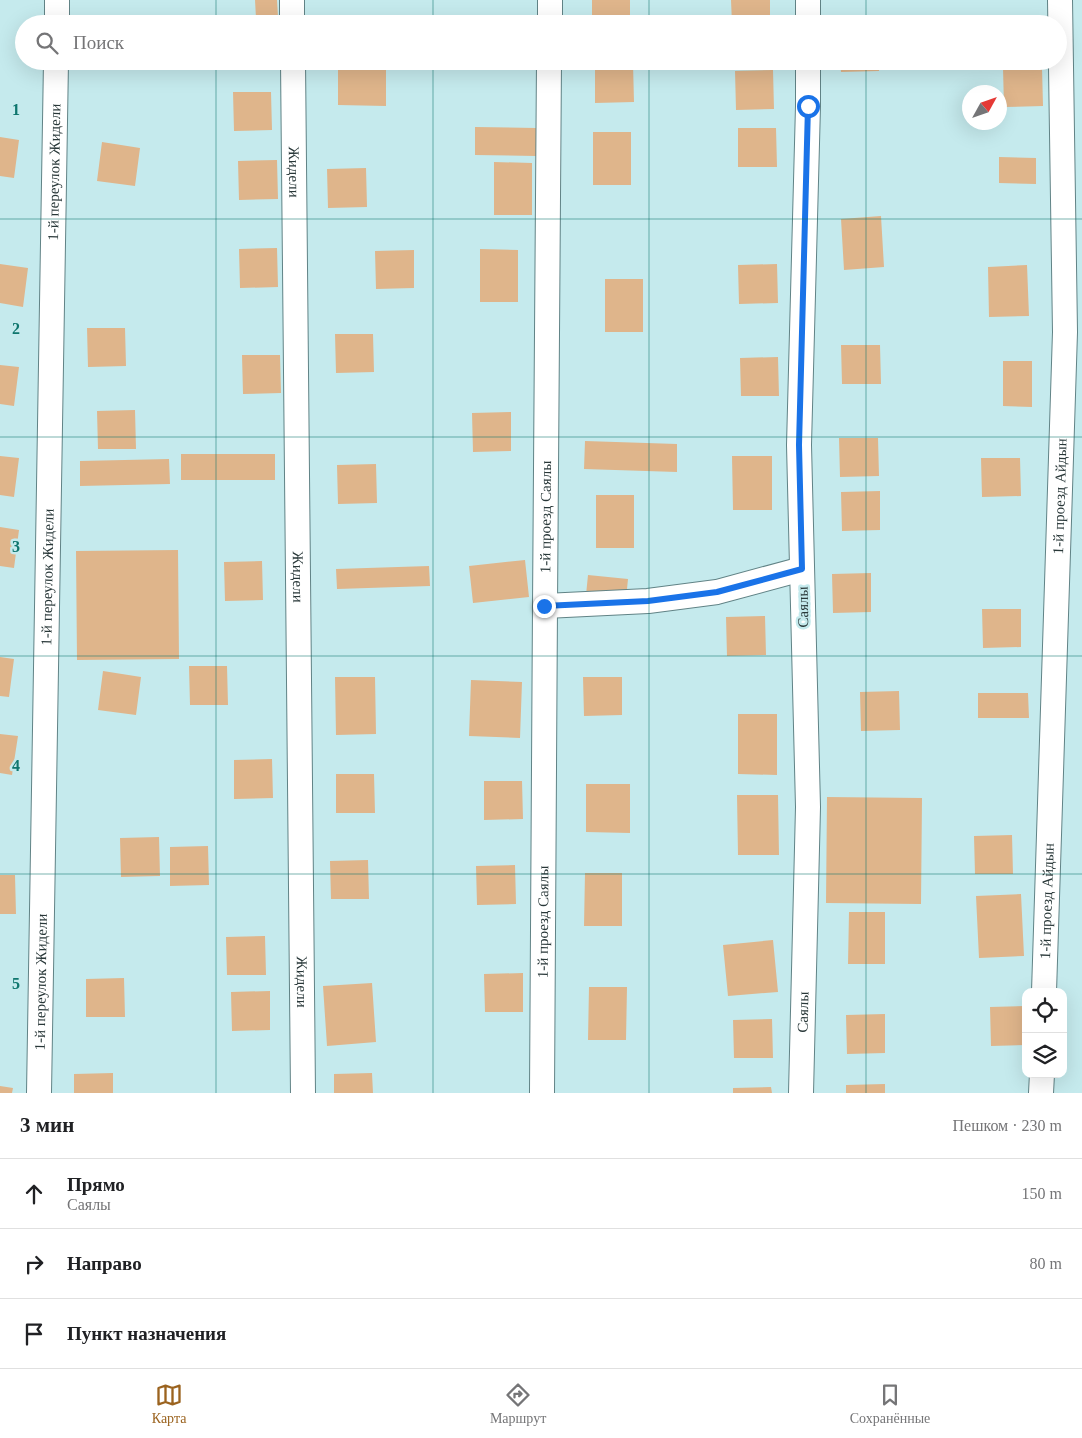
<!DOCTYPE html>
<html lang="ru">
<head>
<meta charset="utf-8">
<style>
	body { margin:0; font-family:Georgia,serif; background:#f2f2f2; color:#202124 }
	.controls { position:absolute; right:15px; bottom:15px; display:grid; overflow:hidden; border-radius:10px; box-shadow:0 5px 20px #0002 }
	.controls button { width:45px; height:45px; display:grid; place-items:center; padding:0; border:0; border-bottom:1px solid #e0e0e0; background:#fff; color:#202124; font:25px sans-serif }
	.compass { position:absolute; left:962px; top:85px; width:45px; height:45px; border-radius:50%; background:#fff; box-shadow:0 5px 20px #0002; rotate:50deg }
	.stop { position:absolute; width:15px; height:15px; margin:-11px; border:4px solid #1a73e8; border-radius:50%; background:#fff }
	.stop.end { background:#1a73e8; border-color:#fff; box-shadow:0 1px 5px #0008 }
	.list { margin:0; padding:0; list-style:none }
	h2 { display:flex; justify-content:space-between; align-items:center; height:65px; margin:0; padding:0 20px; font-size:21px }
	h2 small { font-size:16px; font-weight:400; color:#757577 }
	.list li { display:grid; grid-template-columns:32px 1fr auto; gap:15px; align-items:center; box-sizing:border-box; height:70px; padding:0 20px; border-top:1px solid #e0e0e0 }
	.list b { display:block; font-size:19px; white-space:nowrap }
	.list p { margin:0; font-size:16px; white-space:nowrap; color:#757577 }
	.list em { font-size:16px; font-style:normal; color:#757577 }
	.icon { flex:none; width:28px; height:28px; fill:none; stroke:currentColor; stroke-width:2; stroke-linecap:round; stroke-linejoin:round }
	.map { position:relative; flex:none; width:1082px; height:1093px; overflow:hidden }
	.search { position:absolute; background:#fff; box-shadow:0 5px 20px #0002; left:15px; right:15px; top:15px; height:55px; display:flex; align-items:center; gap:12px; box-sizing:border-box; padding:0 18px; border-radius:28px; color:#757577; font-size:19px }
	.sheet { height:275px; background:#fff }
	nav { display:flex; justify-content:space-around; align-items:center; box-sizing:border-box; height:70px; border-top:1px solid #e0e0e0; background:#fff; font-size:14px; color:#757577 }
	nav a { display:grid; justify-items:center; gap:2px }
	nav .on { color:#9b631f }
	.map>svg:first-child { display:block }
	.building { fill:#dfb58b }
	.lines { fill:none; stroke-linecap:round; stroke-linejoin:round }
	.minor-casing { stroke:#618386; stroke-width:26 }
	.minor { stroke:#fff; stroke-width:24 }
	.route { stroke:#1a73e8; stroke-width:6 }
	.grid { fill:none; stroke:#0f766e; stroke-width:1; stroke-opacity:0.55 }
	.labels { text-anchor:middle; stroke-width:5; stroke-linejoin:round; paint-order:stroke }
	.street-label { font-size:15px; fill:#283738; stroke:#c5eaed }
	.grid-label { font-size:16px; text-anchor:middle; font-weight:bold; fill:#0f766e; stroke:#c5eaed; stroke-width:5; stroke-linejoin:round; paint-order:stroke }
</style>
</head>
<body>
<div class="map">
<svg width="1082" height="1093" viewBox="0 0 1082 1093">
	<rect width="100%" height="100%" fill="#c5eaed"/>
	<path class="building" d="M 255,0 L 277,0 L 278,17 L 256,18 Z
		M 592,0 L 630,0 L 630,24 L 592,24 Z
		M 731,0 L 770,0 L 770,24 L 732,24 Z
		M 100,19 L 127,23 L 127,24 L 100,24 Z
		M 338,61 L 386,61 L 386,106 L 338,105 Z
		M 840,61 L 879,61 L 879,71 L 841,72 Z
		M 633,63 L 634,102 L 595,103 L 595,64 Z
		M 1042,67 L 1043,106 L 1004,107 L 1003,68 Z
		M 773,70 L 774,109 L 736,110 L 735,71 Z
		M 233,92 L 271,92 L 272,130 L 234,131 Z
		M 475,127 L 536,128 L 536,156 L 475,155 Z
		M 738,128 L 776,128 L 777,167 L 738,167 Z
		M 593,132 L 631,132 L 631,185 L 593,185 Z
		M 0,137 L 19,140 L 14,178 L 0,176 Z
		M 102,142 L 140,148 L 135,186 L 97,181 Z
		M 999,157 L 1036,158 L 1036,184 L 999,183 Z
		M 277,160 L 278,199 L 239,200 L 238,161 Z
		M 494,162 L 532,163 L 532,215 L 494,215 Z
		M 366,168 L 367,207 L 328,208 L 327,169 Z
		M 881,216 L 884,267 L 844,270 L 841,219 Z
		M 277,248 L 278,287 L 240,288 L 239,249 Z
		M 480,249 L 518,250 L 518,302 L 480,302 Z
		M 414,250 L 414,288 L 376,289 L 375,251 Z
		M 0,264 L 28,268 L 23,307 L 0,303 Z
		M 777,264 L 778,303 L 739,304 L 738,265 Z
		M 1027,265 L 1029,316 L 989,317 L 988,267 Z
		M 605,279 L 643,279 L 643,332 L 605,332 Z
		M 87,328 L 125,328 L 126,366 L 88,367 Z
		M 335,334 L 373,334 L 374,372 L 336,373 Z
		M 841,345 L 880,345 L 881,384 L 842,384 Z
		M 242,355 L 280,355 L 281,393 L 243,394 Z
		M 778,357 L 779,396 L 741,396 L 740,358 Z
		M 1003,361 L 1032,361 L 1032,407 L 1003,406 Z
		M 0,365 L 19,367 L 14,406 L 0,404 Z
		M 135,410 L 136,449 L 98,449 L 97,411 Z
		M 511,412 L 511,451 L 473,452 L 472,413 Z
		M 839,438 L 878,438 L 879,476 L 840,477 Z
		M 585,441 L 677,444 L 677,472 L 584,469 Z
		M 181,454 L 275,454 L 275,480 L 181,480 Z
		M 0,456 L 19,458 L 14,497 L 0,495 Z
		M 732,456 L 772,456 L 772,510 L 733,510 Z
		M 981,458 L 1020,458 L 1021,496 L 982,497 Z
		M 169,459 L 170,484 L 80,486 L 80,461 Z
		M 376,464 L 377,503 L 338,504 L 337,465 Z
		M 880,491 L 880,530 L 842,531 L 841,492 Z
		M 596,495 L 634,495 L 634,548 L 596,548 Z
		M 0,527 L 19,530 L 14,568 L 0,566 Z
		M 178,550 L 179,659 L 77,660 L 76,551 Z
		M 525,560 L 529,597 L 473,603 L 469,566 Z
		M 262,561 L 263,600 L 225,601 L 224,562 Z
		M 429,566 L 430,586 L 337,589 L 336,569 Z
		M 871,573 L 871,612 L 833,613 L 832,574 Z
		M 588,575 L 628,579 L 626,599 L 586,595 Z
		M 982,609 L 1021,609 L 1021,647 L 983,648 Z
		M 765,616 L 766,655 L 727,656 L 726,617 Z
		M 0,657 L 14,659 L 9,697 L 0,696 Z
		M 189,666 L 227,666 L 228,705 L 190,705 Z
		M 103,671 L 141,677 L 136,715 L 98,710 Z
		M 335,677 L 375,677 L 376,734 L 336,735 Z
		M 583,677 L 622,677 L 622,715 L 584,716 Z
		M 471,680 L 522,682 L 520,738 L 469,736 Z
		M 899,691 L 900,730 L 861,731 L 860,692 Z
		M 978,693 L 1028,693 L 1029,718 L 978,718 Z
		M 738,714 L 777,714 L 777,775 L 738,774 Z
		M 0,734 L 18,736 L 12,775 L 0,773 Z
		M 272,759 L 273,798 L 234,799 L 234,760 Z
		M 336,774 L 374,774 L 375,813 L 336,813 Z
		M 484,781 L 522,781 L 523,819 L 484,820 Z
		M 586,784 L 630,784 L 630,833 L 586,832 Z
		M 737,795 L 778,795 L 779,855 L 738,855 Z
		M 827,797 L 922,798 L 921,904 L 826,903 Z
		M 1012,835 L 1013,874 L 975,874 L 974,836 Z
		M 159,837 L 160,876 L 121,877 L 120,838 Z
		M 208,846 L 209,885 L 170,886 L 170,847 Z
		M 368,860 L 369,899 L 331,899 L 330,861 Z
		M 515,865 L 516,904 L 477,905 L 476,866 Z
		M 585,873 L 622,873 L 622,926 L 584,926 Z
		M 0,875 L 15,875 L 16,914 L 0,914 Z
		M 1021,894 L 1024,956 L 979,958 L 976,896 Z
		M 849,912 L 885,912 L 885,964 L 848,964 Z
		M 265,936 L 266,975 L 227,975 L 226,937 Z
		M 773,940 L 778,992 L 728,996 L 723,945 Z
		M 523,973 L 523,1012 L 485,1012 L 484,974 Z
		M 124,978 L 125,1017 L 86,1017 L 86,979 Z
		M 372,983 L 376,1042 L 327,1046 L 323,986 Z
		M 589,987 L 627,987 L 626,1040 L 588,1040 Z
		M 270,991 L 270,1030 L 232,1031 L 231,992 Z
		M 1026,1006 L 1026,1045 L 991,1046 L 990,1007 Z
		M 885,1014 L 885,1053 L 847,1054 L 846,1015 Z
		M 772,1019 L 773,1058 L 734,1058 L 733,1020 Z
		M 113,1073 L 113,1093 L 74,1093 L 74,1074 Z
		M 372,1073 L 373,1093 L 334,1093 L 334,1074 Z
		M 885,1084 L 885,1093 L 846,1093 L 846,1085 Z
		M 0,1086 L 13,1088 L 12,1093 L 0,1093 Z
		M 771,1087 L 772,1093 L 733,1093 L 733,1088 Z"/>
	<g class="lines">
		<g class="minor-casing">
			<g id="minor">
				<path d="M 292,0 L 292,24"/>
				<path d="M 808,0 L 808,24"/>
				<path d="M 57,24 L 57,0"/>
				<path d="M 550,24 L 550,0"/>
				<path id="s1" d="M 293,61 L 303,1093"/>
				<path d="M 545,606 L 648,601 L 717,592 L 802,569"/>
				<path id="s2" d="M 1044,992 L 1065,332 L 1060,0"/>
				<path id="s3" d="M 39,1093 L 56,61"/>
				<path id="s4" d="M 542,1093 L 545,606 L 549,61"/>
				<path id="s5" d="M 801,1093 L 808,807 L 799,445 L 808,106 L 808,61"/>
				<path d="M 1041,1093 L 1042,1074"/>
			</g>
		</g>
		<use href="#minor" class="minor"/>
	</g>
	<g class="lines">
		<path class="route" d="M 544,606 L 648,601 L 717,592 L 802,569 L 799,445 L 808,106"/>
	</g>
	<path class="grid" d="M 216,0 L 216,24M 433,0 L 433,24M 649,0 L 649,24M 866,0 L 866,24M 216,61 L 216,1093M 433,61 L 433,1093M 649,61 L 649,1093M 866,61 L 866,1093M 0,219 L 1082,219M 0,437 L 1082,437M 0,656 L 1082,656M 0,874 L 1082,874"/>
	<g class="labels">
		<g class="street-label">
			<text dy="5" stroke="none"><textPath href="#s3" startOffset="921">1-й переулок Жидели</textPath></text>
			<text dy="5" stroke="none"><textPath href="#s1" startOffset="111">Жидели</textPath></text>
			<text dy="5" stroke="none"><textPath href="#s2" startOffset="496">1-й проезд Айдын</textPath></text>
			<text dy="5" stroke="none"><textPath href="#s4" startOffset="576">1-й проезд Саялы</textPath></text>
			<text dy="5" stroke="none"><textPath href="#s3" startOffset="516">1-й переулок Жидели</textPath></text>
			<text dy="5" stroke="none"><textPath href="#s1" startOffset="516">Жидели</textPath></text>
			<text transform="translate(803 607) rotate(-91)" y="5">Саялы</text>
			<text dy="5" stroke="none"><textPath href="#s2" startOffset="91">1-й проезд Айдын</textPath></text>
			<text dy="5" stroke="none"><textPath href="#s4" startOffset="171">1-й проезд Саялы</textPath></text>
			<text dy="5" stroke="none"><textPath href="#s3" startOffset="111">1-й переулок Жидели</textPath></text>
			<text dy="5" stroke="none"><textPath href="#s1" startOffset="921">Жидели</textPath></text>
			<text dy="5" stroke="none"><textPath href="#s5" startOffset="81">Саялы</textPath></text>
		</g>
	</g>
	<g class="grid-label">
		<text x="16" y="115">1</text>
		<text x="16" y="334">2</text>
		<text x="16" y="552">3</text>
		<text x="16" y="771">4</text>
		<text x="16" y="989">5</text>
	</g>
</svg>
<div class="controls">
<button><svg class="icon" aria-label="locate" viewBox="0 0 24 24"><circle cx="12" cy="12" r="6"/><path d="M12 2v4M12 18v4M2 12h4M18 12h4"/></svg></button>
<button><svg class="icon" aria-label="layers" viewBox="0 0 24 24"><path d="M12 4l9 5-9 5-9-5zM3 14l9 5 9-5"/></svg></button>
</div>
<svg class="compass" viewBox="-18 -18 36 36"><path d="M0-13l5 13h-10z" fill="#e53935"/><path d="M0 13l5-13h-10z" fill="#757577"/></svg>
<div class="stop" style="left:808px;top:106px"></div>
<div class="stop end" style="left:544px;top:606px"></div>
<div class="search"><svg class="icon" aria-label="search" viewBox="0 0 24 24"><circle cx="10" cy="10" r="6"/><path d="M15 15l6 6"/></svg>Поиск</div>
</div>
<section class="sheet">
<h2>3 мин<small>Пешком · 230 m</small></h2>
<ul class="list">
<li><svg class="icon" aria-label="ahead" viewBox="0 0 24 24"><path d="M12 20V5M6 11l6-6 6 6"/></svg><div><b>Прямо</b><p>Саялы</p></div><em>150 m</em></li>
<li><svg class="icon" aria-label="right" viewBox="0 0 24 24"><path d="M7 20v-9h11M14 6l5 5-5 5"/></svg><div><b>Направо</b></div><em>80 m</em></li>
<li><svg class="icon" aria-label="arrive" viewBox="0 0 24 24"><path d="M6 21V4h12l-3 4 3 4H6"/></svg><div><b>Пункт назначения</b></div></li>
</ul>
</section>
<nav>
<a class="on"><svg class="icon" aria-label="map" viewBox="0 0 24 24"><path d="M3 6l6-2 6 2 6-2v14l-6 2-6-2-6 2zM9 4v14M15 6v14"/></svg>Карта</a>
<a><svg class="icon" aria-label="directions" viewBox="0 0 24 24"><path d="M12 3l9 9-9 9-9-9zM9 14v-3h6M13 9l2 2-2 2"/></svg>Маршрут</a>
<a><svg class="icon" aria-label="saved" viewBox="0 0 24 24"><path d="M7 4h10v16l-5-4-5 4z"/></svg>Сохранённые</a>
</nav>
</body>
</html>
